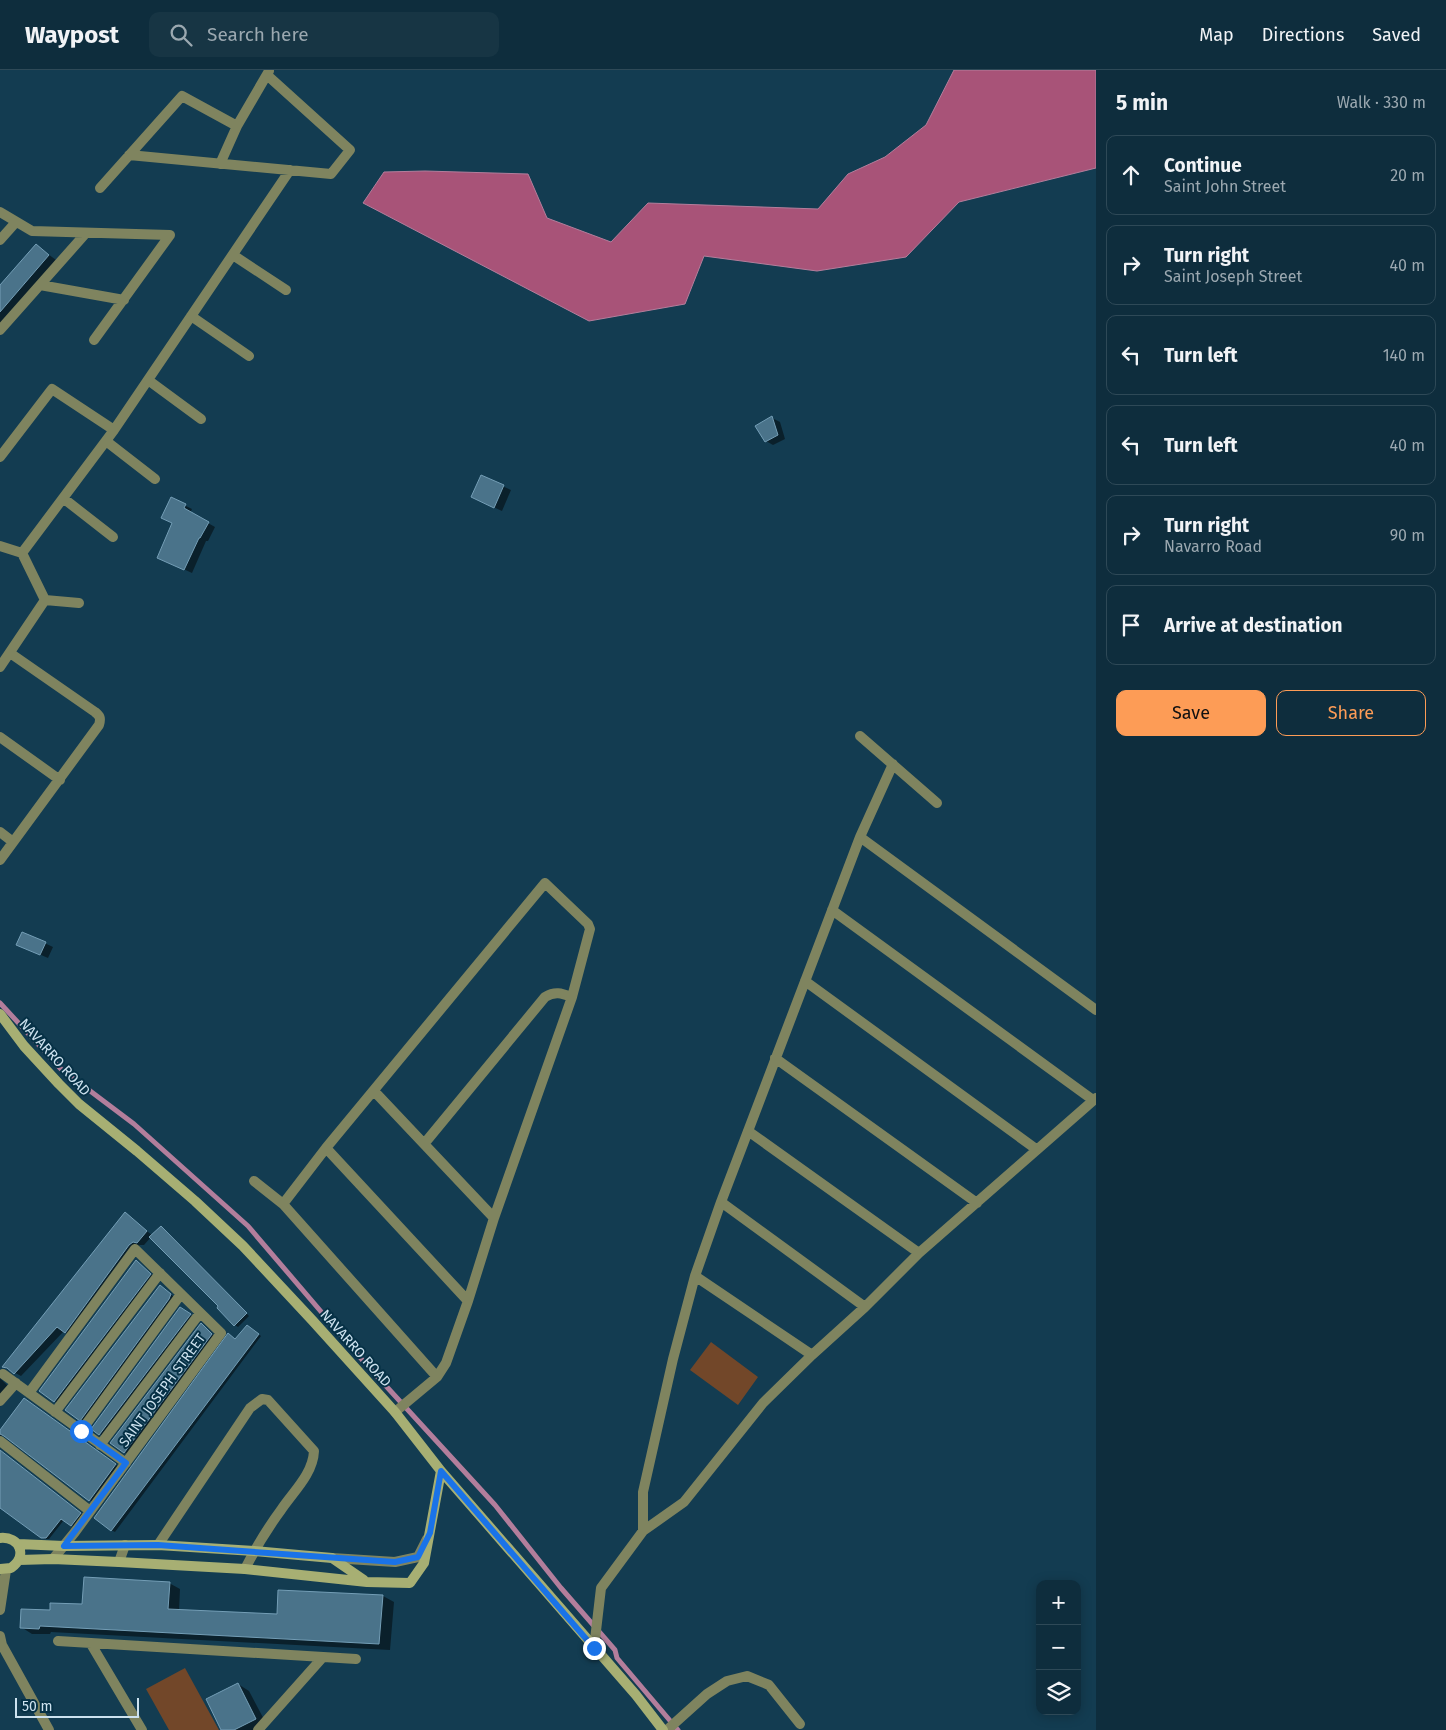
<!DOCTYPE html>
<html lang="en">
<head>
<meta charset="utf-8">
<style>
	body { margin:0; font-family:"Fira Sans",sans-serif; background:#173544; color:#f1f3f6 }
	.controls { position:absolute; right:15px; bottom:15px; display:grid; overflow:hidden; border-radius:10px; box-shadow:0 2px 12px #0003 }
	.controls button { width:45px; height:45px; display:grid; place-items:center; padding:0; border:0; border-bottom:1px solid #2e4957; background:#0e2d3d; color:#f1f3f6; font:25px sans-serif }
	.scale { position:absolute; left:15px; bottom:12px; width:124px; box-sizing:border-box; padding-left:5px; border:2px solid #cde2ef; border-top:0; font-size:14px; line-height:18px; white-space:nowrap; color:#cde2ef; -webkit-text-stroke:4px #063146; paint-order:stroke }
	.stop { position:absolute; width:15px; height:15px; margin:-11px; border:4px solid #1a73e8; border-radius:50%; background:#fff }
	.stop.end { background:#1a73e8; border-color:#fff; box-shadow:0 1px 5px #0008 }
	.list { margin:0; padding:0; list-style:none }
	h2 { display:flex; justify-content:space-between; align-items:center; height:65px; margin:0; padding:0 20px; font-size:21px }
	h2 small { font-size:16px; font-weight:400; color:#9ba8b0 }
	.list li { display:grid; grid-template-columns:32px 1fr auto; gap:15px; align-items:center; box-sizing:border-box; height:80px; margin:0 10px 10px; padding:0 10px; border:1px solid #2e4957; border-radius:10px }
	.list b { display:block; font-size:19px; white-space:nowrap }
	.list p { margin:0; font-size:16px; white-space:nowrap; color:#9ba8b0 }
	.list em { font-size:16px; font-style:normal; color:#9ba8b0 }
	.actions { display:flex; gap:10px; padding:15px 20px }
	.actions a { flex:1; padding:11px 0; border:1px solid #fd9c56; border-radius:10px; text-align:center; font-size:18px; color:#fd9c56 }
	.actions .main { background:#fd9c56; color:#111 }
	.icon { flex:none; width:28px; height:28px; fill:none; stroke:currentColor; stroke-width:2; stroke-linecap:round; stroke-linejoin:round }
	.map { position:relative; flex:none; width:1096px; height:1660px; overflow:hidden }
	header { display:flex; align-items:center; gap:30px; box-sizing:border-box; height:70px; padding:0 25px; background:#0e2d3d; border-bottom:1px solid #2e4957 }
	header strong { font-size:24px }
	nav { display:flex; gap:28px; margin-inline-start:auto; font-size:18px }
	.search { width:350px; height:45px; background:#173544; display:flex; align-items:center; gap:12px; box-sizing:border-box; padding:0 18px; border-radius:10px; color:#9ba8b0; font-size:19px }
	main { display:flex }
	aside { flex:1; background:#0e2d3d }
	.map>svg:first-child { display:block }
	.green { fill:#724729 }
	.water { fill:#a85378; stroke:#b37e9c }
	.shadow { fill:#0007 }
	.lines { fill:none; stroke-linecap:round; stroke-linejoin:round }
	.stream { stroke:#b37e9c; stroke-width:5 }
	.building { fill:#4a738a; stroke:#749eb6 }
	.street { stroke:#7f845f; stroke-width:10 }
	.secondary { stroke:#a7af73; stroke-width:10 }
	.route { stroke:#1a73e8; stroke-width:6 }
	.labels { text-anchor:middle; stroke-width:4; stroke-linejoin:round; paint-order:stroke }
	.street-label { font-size:14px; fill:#cde2ef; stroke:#063146 }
</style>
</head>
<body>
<header>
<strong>Waypost</strong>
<div class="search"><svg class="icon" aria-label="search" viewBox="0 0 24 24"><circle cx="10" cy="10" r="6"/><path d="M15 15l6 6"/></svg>Search here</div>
<nav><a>Map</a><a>Directions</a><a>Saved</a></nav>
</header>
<main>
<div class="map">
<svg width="1096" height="1660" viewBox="0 0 1096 1660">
	<rect width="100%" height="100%" fill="#133c51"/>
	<path class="green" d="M 711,1272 L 758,1307 L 738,1335 L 690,1300 Z
		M 185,1598 L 219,1660 L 169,1660 L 146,1619 Z"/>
	<path class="water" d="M 954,0 L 1096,0 L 1096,98 L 959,132 L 906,187 L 817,201 L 704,186 L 685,234 L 589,251 L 363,133 L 384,102 L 425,101 L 528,104 L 547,148 L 611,172 L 648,133 L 818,139 L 848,104 L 885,87 L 926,55 Z"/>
	<path class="shadow" d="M 36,175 L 56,190 L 0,254 L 0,217 Z
		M 772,348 L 780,352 L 785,369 L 773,375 L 766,371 Z
		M 482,407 L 511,420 L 502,441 L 480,431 Z
		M 172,429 L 192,439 L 190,443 L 215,457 L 208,471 L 206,471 L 192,503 L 166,491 L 174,454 Z
		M 23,863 L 53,877 L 48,888 L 25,878 Z
		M 125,1143 L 153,1166 L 164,1159 L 249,1246 L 238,1257 L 235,1255 L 220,1236 L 151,1167 L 144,1175 L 140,1175 L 136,1178 L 71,1266 L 64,1261 L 21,1306 L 4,1297 Z
		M 139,1193 L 153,1206 L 58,1333 L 54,1331 Z
		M 163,1218 L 174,1227 L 84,1352 L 80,1350 Z
		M 181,1238 L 193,1247 L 103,1366 L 100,1364 Z
		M 204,1256 L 214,1266 L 128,1384 L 125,1382 L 112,1373 Z
		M 251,1258 L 261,1266 L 115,1462 L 111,1460 L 236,1270 Z
		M 0,1308 L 10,1318 L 0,1329 Z
		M 28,1331 L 119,1397 L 93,1432 L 7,1366 L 5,1365 L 0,1367 L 0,1361 Z
		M 0,1380 L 83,1445 L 75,1457 L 64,1450 L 49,1469 L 45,1469 L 0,1436 Z
		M 169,1513 L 180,1519 L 179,1541 L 278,1546 L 279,1521 L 383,1526 L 394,1532 L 390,1580 L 51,1562 L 50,1564 L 32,1564 L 21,1557 L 51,1541 L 83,1536 Z
		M 238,1614 L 249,1621 L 267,1655 L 257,1660 L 222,1660 Z"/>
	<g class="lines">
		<path class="stream" d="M 0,933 L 61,999 L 134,1054 L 248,1156 L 364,1292 L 495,1435 L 561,1518 L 615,1580 L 617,1588 L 678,1660"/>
	</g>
	<path class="building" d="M 36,174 L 49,185 L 0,242 L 0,215 Z
		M 772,346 L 778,365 L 765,372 L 755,356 Z
		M 481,405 L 504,415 L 494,438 L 471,427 Z
		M 171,427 L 186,434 L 184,438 L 209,452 L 200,468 L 199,468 L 184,500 L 157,488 L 172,453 L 161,448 Z
		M 22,862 L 46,872 L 40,885 L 16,875 Z
		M 125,1142 L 147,1161 L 137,1173 L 133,1172 L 129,1175 L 65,1263 L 57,1257 L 14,1304 L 7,1298 L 2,1297 Z
		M 161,1156 L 247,1243 L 234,1256 L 217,1238 L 218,1236 L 149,1167 Z
		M 136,1190 L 151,1204 L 54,1332 L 39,1321 Z
		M 160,1215 L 171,1224 L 169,1229 L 80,1351 L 65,1340 Z
		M 180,1237 L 191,1244 L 99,1365 L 91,1359 Z
		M 201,1253 L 212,1264 L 124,1383 L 110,1373 Z
		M 247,1255 L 259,1264 L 111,1461 L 94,1448 L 228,1263 L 235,1269 Z
		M 24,1328 L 116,1394 L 89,1431 L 4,1366 L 0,1364 L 0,1360 Z
		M 0,1380 L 81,1443 L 71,1456 L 61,1449 L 46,1468 L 41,1468 L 0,1438 Z
		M 84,1507 L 170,1512 L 168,1539 L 277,1544 L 278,1520 L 383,1525 L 379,1574 L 40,1556 L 39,1559 L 20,1558 L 21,1539 L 50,1540 L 50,1533 L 82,1534 Z
		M 238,1613 L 256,1649 L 234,1660 L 221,1660 L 206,1629 Z"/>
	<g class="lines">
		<path class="street" d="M 129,85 L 331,104 L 350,80 L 267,5
			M 220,94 L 237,56 L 269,1
			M 100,118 L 182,26 L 237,56
			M 0,142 L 32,161 L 170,165
			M 0,170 L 16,152
			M 233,185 L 286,220
			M 40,215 L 124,230
			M 191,246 L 249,286
			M 0,260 L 86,163
			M 94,270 L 170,165
			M 148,310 L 201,349
			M 106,371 L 155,409
			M 0,387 L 52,319 L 114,360
			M 63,428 L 113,467
			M 0,476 L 22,483
			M 45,530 L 79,533
			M 0,597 L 45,530 L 22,483 L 114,360 L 290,100
			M 860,666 L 937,733
			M 0,667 L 60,710
			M 0,762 L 13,772
			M 860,767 L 1096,940
			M 0,790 L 99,655 C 101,648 100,646 95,642 L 10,583
			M 832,840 L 1093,1030
			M 805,911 L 1036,1079
			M 775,988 L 977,1133
			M 374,1021 L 494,1148
			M 748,1061 L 919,1183
			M 424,1074 L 545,927 C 555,921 561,923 572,927
			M 326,1078 L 468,1231
			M 254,1111 L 283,1134 L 437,1307
			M 721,1132 L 865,1237
			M 283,1134 L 326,1078 L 545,813 L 588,854 L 590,859 L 572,927 L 494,1148 L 468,1231 L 446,1293 L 437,1307 L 395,1342
			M 695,1206 L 812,1285
			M 3,1304 L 126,1393
			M 29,1323 L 135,1179 L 221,1263 L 75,1462 L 53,1489
			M 0,1331 L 16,1313
			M 55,1342 L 160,1203
			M 81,1361 L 181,1224
			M 0,1371 L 90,1441
			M 100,1375 L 200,1243
			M 643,1461 L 643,1422 L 673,1289 L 695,1206 L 721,1132 L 860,767 L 893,694
			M 158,1475 L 250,1338 L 262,1329 L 268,1330 L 314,1381 C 313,1404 293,1422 281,1440 C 267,1459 255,1479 245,1499
			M 332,1488 L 395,1492 L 418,1487 L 427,1469
			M 119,1492 L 125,1475
			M 0,1540 L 6,1500
			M 0,1566 L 2,1575 L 49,1660
			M 58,1571 L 356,1589
			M 91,1574 L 142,1660
			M 594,1578 L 601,1518 L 643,1461 L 684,1432 L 763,1333 L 812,1285 L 865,1237 L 919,1183 L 1096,1028
			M 258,1660 L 323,1587
			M 667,1660 L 707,1624 L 727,1611 L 747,1606 L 769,1615 L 800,1654"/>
		<path class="secondary" d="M 0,944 L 24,976 L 59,1014 L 79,1034 L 137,1081 L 195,1131 L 243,1176 L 312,1250 L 395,1342 L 441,1401 L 636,1625 L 663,1660
			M 0,1468 C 20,1466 28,1486 11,1498 L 0,1499
			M 18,1474 L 64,1476 L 158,1475 L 254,1481 L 332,1488 L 364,1510
			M 19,1490 L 53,1489 L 119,1492 L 245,1499 L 367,1512 L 410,1513 L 424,1493 L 441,1401"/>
	</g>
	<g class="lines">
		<path class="route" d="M 81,1361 L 126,1393 L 64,1476 L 158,1475 L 395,1492 L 418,1487 L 430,1463 L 441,1401 L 594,1578"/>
	</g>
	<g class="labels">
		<g class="street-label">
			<text transform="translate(55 987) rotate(48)" y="5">NAVARRO ROAD</text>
			<text transform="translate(356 1278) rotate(48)" y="5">NAVARRO ROAD</text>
			<text transform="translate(162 1320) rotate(-54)" y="5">SAINT JOSEPH STREET</text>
		</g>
	</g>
</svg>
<div class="controls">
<button>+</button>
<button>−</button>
<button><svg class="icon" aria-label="layers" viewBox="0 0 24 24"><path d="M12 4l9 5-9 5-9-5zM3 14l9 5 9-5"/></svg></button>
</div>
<div class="scale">50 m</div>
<div class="stop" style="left:81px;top:1361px"></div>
<div class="stop end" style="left:594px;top:1578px"></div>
</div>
<aside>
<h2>5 min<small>Walk · 330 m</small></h2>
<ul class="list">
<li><svg class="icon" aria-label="ahead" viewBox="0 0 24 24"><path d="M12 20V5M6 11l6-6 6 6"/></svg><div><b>Continue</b><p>Saint John Street</p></div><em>20 m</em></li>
<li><svg class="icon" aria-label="right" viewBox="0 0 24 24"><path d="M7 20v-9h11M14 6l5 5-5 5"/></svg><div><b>Turn right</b><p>Saint Joseph Street</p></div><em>40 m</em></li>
<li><svg class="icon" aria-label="left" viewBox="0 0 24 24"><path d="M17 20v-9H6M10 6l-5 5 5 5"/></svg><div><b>Turn left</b></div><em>140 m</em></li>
<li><svg class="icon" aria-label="left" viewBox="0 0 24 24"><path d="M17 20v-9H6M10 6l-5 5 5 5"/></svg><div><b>Turn left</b></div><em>40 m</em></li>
<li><svg class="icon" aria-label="right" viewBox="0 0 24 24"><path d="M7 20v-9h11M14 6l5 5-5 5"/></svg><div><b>Turn right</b><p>Navarro Road</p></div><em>90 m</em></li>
<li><svg class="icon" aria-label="arrive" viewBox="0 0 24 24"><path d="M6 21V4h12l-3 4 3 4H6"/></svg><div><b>Arrive at destination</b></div></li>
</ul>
<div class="actions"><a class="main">Save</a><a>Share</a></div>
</aside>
</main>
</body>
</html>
